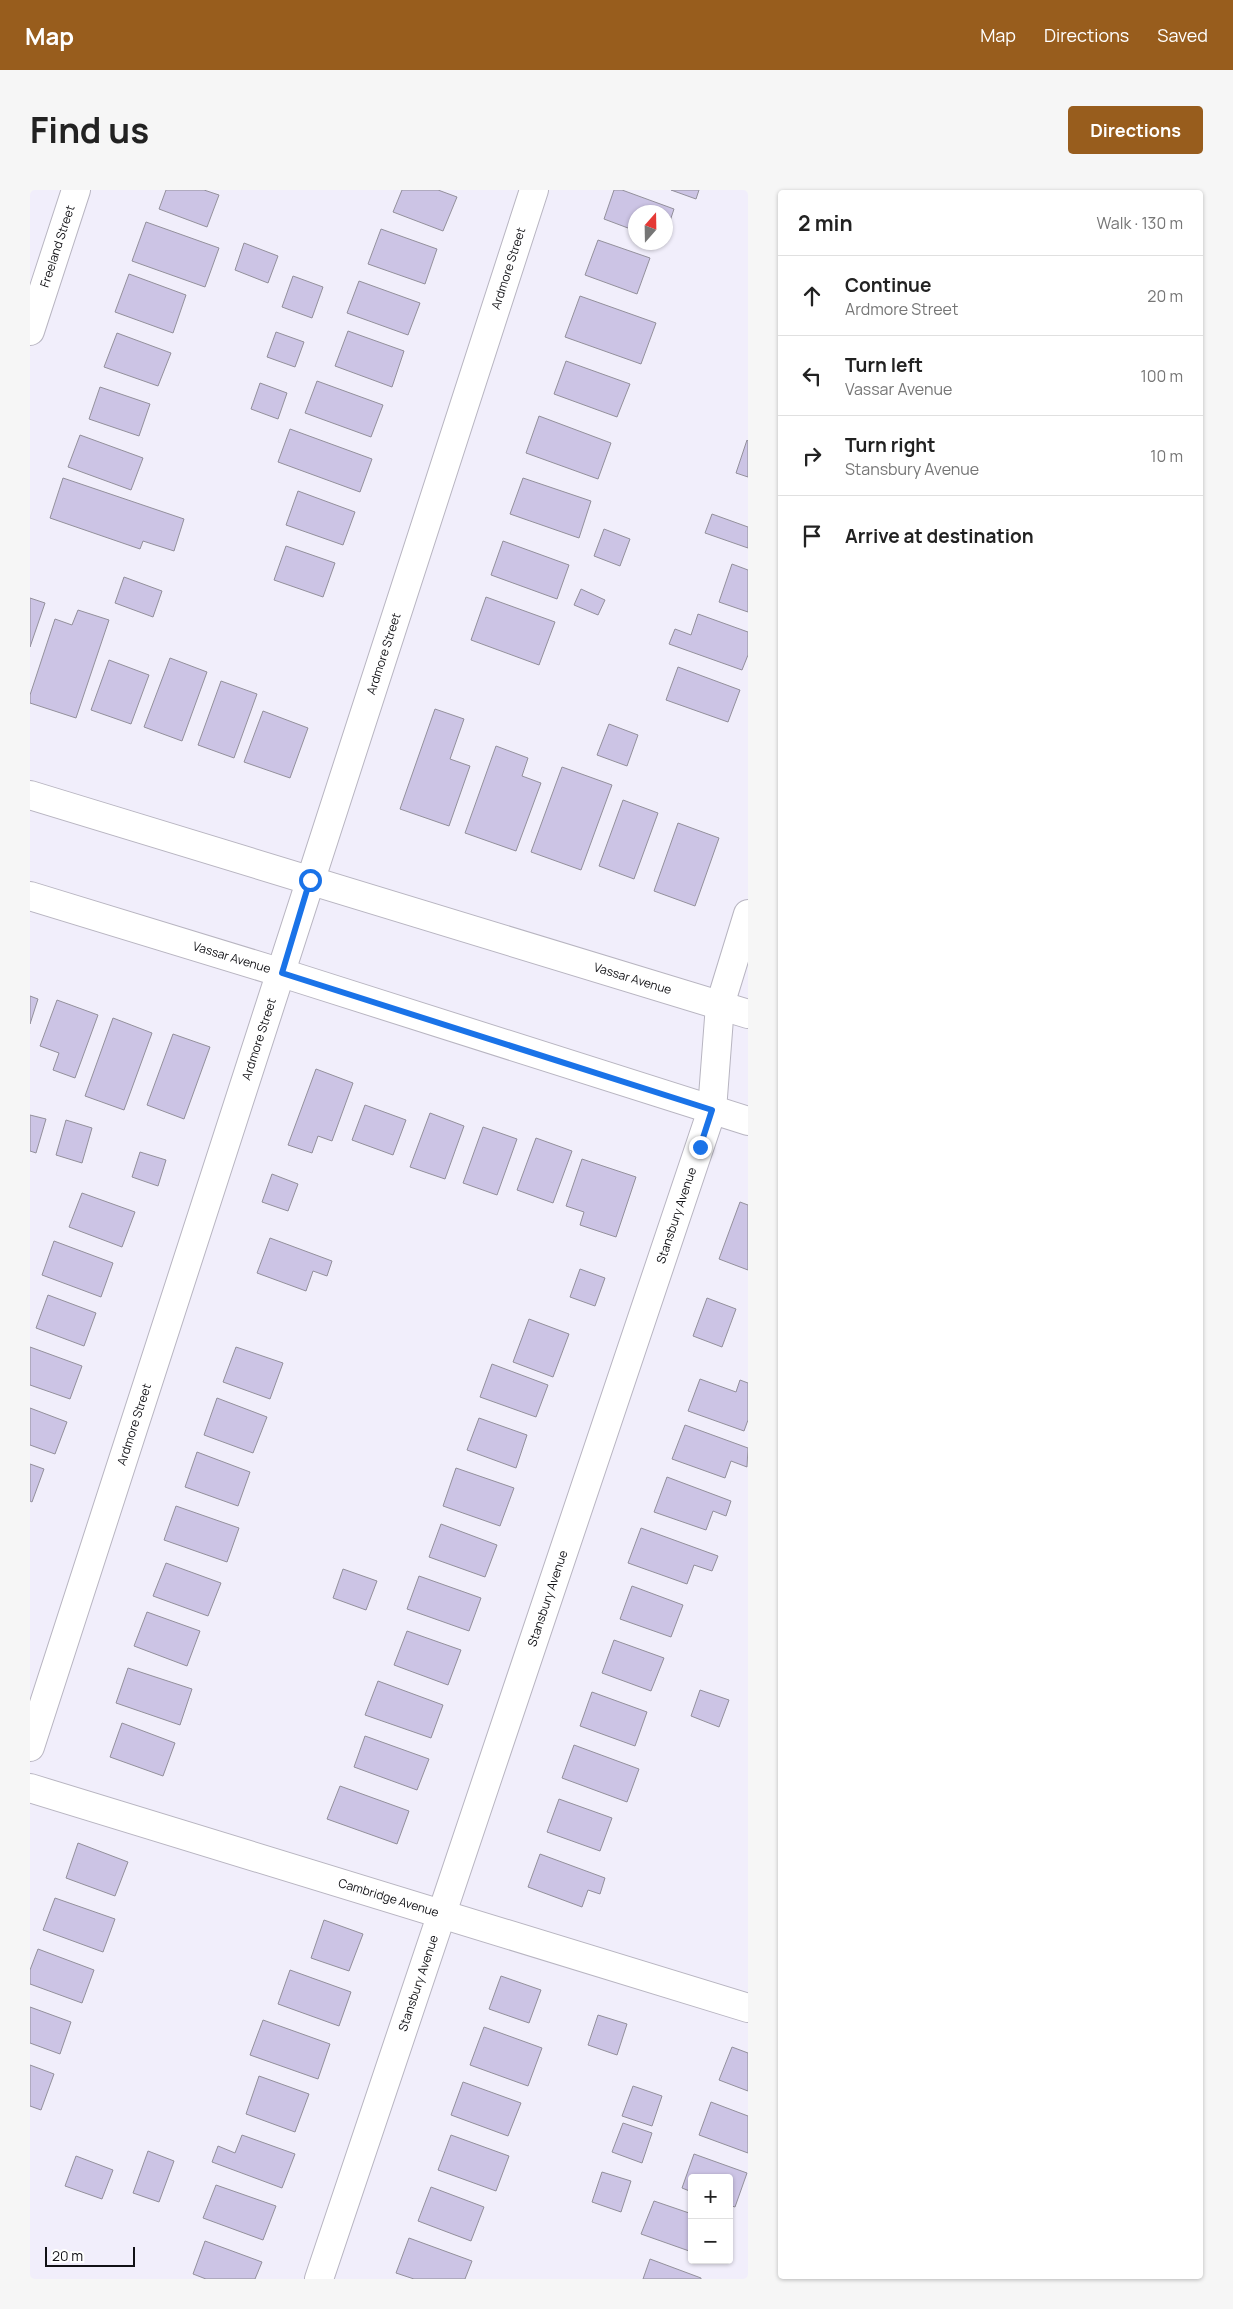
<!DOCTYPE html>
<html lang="en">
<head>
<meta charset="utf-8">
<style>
	body { margin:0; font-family:Manrope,sans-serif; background:#f6f6f6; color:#222 }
	.controls { position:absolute; right:15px; bottom:15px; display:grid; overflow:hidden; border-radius:5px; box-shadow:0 1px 4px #0004 }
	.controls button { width:45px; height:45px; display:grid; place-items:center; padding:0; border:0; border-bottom:1px solid #e0e0e0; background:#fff; color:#222; font:25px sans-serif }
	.compass { position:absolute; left:598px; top:15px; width:45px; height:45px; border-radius:50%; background:#fff; box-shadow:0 1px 4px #0004; rotate:20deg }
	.scale { position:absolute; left:15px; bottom:12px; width:90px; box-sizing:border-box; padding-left:5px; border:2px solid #111115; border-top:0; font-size:14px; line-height:18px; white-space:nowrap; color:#111115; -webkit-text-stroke:4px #fff; paint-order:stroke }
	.stop { position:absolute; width:15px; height:15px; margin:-11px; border:4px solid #1a73e8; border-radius:50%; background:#fff }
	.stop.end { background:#1a73e8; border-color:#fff; box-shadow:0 1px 5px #0008 }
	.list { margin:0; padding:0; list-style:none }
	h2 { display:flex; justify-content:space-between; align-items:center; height:65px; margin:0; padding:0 20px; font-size:21px }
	h2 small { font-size:16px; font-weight:400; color:#767676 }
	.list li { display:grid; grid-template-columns:32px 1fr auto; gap:15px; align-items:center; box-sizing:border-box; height:80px; padding:0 20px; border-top:1px solid #e0e0e0 }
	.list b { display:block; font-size:19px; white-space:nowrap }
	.list p { margin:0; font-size:16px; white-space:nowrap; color:#767676 }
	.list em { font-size:16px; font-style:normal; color:#767676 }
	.icon { flex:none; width:28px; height:28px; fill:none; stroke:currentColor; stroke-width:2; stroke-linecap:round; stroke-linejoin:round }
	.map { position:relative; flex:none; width:718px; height:2089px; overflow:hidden; border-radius:5px }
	header { display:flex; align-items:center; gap:30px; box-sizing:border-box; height:70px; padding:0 25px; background:#985d1d; color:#fff }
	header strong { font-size:24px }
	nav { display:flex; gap:28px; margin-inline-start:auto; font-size:18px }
	.intro { display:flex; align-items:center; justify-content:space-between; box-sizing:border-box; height:120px; padding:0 30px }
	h1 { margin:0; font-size:35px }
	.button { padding:12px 22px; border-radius:5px; background:#985d1d; color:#fff; font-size:18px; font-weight:700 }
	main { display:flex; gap:30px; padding:0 30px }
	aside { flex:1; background:#fff; border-radius:5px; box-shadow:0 1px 4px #0004 }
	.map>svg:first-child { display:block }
	.building { fill:#ccc4e5; stroke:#93909b }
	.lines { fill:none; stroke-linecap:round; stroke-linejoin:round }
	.minor-casing { stroke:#b8b5c1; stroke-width:30 }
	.minor { stroke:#fff; stroke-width:28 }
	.route { stroke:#1a73e8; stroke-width:6 }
	.labels { text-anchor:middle; stroke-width:5; stroke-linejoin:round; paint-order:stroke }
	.street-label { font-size:12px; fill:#111115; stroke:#fff }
</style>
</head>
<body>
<header>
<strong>Map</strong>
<nav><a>Map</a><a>Directions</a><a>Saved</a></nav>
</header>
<div class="intro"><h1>Find us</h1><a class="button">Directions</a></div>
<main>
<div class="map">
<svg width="718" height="2089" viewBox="0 0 718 2089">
	<rect width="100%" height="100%" fill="#f1eefb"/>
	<path class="building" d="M 136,0 L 174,0 L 189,5 L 177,37 L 129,19 Z
		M 372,0 L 408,0 L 427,7 L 413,41 L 363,22 Z
		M 584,0 L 592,0 L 644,19 L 636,43 L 636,22 L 606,22 L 606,41 L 574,29 Z
		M 641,0 L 669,0 L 666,9 Z
		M 116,32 L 189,58 L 175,97 L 102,71 Z
		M 351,39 L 407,59 L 395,94 L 338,74 Z
		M 568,50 L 620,68 L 607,104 L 555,85 Z
		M 214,53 L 248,66 L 238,93 L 205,80 Z
		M 99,84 L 156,105 L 143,143 L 85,122 Z
		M 263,86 L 293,97 L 282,128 L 252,117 Z
		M 329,91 L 390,113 L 378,145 L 317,123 Z
		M 550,106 L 626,133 L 611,174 L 535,147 Z
		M 318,141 L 374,161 L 362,197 L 305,176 Z
		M 246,142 L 274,152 L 265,177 L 237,167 Z
		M 87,143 L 141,163 L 128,196 L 74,177 Z
		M 536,171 L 600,194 L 587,227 L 524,204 Z
		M 287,191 L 353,215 L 341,247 L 275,223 Z
		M 230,193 L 257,203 L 248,229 L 221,219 Z
		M 70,197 L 120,214 L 109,246 L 59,229 Z
		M 509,226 L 581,253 L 568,289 L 496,263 Z
		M 260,239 L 342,269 L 330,302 L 248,272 Z
		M 50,245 L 113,268 L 101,300 L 38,277 Z
		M 717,250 L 718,251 L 718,287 L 706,283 Z
		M 33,288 L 154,329 L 144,361 L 113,351 L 110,359 L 20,328 Z
		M 493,288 L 561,311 L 549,348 L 480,324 Z
		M 268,301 L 325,322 L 313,355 L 256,335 Z
		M 682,324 L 718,337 L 718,358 L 675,343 Z
		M 574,339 L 600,349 L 590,376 L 564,366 Z
		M 473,351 L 539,375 L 527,409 L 461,385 Z
		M 256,356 L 305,373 L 293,407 L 244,390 Z
		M 702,374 L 718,380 L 718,422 L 689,412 Z
		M 94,387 L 132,401 L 123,427 L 85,413 Z
		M 551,399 L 575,410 L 568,425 L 544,415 Z
		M 456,407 L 525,432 L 509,475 L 441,450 Z
		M 0,408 L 15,413 L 0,457 Z
		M 48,420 L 79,430 L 46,528 L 0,513 L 0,505 L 25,429 L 42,435 Z
		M 668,424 L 718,442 L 718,465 L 712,480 L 639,454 L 645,439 L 661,445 Z
		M 140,468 L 177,482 L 152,551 L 114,537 Z
		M 79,470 L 119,485 L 101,534 L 61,520 Z
		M 648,477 L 710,500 L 698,532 L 636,510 Z
		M 191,491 L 227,504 L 204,568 L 168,555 Z
		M 405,519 L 434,529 L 420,569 L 440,576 L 419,636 L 370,619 Z
		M 233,521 L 278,538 L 260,588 L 214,572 Z
		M 579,534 L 608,545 L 597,576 L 567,565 Z
		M 466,556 L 498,568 L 492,586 L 511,593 L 486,661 L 435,643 Z
		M 532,577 L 582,595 L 551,680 L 501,662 Z
		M 593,610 L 628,623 L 604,689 L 569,676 Z
		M 648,633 L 689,648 L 665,716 L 624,701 Z
		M 0,806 L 8,809 L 0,834 Z
		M 27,810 L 68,825 L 45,888 L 23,880 L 29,863 L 10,856 Z
		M 83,828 L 122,843 L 94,920 L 55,906 Z
		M 143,844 L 180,857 L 154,929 L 117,915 Z
		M 286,879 L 323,893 L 302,951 L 288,946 L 282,963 L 258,955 Z
		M 335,915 L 376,930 L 363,965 L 322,950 Z
		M 400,923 L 434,936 L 415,989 L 380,977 Z
		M 0,925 L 16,929 L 6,963 L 0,961 Z
		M 36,930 L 62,938 L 52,973 L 26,965 Z
		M 453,937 L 487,949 L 467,1005 L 433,993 Z
		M 506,948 L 542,961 L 523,1013 L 487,1000 Z
		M 110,962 L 136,970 L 128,996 L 102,987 Z
		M 552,969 L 606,987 L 586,1047 L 550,1035 L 554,1022 L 536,1016 Z
		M 242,984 L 268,994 L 258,1021 L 232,1012 Z
		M 52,1003 L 105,1022 L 92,1057 L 39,1037 Z
		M 710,1012 L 718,1015 L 718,1080 L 689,1069 Z
		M 240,1048 L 302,1071 L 297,1086 L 283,1081 L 276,1101 L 227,1083 Z
		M 24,1051 L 83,1073 L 71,1107 L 12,1085 Z
		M 550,1079 L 575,1088 L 565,1116 L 540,1107 Z
		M 18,1105 L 66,1123 L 54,1156 L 6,1138 Z
		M 677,1108 L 706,1119 L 692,1157 L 663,1146 Z
		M 499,1129 L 539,1144 L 523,1187 L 483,1172 Z
		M 0,1157 L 52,1176 L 40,1209 L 0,1195 Z
		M 206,1157 L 253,1173 L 240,1209 L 193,1192 Z
		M 462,1174 L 518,1195 L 506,1227 L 450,1207 Z
		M 670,1189 L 706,1202 L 710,1190 L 718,1193 L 718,1230 L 714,1241 L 658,1221 Z
		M 187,1208 L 237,1227 L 223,1263 L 174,1245 Z
		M 0,1218 L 37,1232 L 25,1264 L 0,1255 Z
		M 449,1228 L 497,1245 L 486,1278 L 437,1260 Z
		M 655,1235 L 718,1258 L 717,1277 L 701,1271 L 695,1288 L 642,1269 Z
		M 167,1262 L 220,1282 L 208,1316 L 155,1297 Z
		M 0,1274 L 14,1279 L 2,1312 L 0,1311 Z
		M 426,1278 L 484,1298 L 470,1336 L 413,1316 Z
		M 637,1287 L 701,1311 L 696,1326 L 683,1321 L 676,1340 L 624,1322 Z
		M 146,1316 L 209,1338 L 197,1372 L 134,1350 Z
		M 411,1334 L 467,1355 L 455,1387 L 399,1367 Z
		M 611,1338 L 688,1366 L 682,1381 L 664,1375 L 657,1394 L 598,1373 Z
		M 136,1373 L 191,1393 L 178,1426 L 123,1406 Z
		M 313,1379 L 347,1391 L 336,1420 L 303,1408 Z
		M 389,1386 L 451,1408 L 439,1441 L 377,1419 Z
		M 602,1396 L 653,1415 L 641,1447 L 590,1429 Z
		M 117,1422 L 170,1441 L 157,1476 L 104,1456 Z
		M 377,1441 L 431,1460 L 418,1495 L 364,1475 Z
		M 584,1450 L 634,1468 L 621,1501 L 572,1483 Z
		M 98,1478 L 162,1499 L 150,1535 L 86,1513 Z
		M 348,1491 L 413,1515 L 401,1548 L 335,1525 Z
		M 670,1500 L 699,1510 L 689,1537 L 661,1526 Z
		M 562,1502 L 617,1522 L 605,1556 L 550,1536 Z
		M 92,1533 L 145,1553 L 133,1586 L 80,1567 Z
		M 335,1546 L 399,1569 L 387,1600 L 324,1577 Z
		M 544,1555 L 609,1579 L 597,1612 L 532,1588 Z
		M 310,1596 L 379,1621 L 367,1654 L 297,1629 Z
		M 529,1609 L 582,1628 L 570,1661 L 517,1642 Z
		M 48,1653 L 98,1672 L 85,1706 L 36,1688 Z
		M 510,1664 L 575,1688 L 570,1704 L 558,1700 L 552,1717 L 498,1697 Z
		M 25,1708 L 85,1729 L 73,1762 L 13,1740 Z
		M 294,1730 L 333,1744 L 319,1781 L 281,1768 Z
		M 8,1759 L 64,1780 L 52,1813 L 0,1794 L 0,1780 Z
		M 260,1780 L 321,1802 L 309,1836 L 248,1814 Z
		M 471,1786 L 511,1800 L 499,1833 L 459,1819 Z
		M 0,1817 L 41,1832 L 30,1864 L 0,1853 Z
		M 568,1825 L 597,1834 L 587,1865 L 558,1855 Z
		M 233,1830 L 300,1854 L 288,1889 L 220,1865 Z
		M 454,1837 L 512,1858 L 498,1896 L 440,1875 Z
		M 702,1857 L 718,1863 L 718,1901 L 689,1890 Z
		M 0,1875 L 24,1884 L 11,1920 L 0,1916 Z
		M 229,1886 L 279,1904 L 265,1942 L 216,1924 Z
		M 433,1892 L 491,1913 L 478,1946 L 421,1925 Z
		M 603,1896 L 632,1906 L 622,1936 L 592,1926 Z
		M 681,1912 L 718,1926 L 718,1963 L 669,1945 Z
		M 593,1933 L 622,1943 L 612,1973 L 582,1962 Z
		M 212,1945 L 265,1964 L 252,1998 L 182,1972 L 188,1956 L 205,1963 Z
		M 421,1945 L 479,1966 L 466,2001 L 408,1980 Z
		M 118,1961 L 144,1971 L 129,2012 L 103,2003 Z
		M 664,1964 L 717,1983 L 705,2017 L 699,2015 L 699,1988 L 662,1988 L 662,2002 L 652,1998 Z
		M 46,1966 L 83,1980 L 72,2009 L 35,1996 Z
		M 572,1982 L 601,1991 L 591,2022 L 562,2012 Z
		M 186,1995 L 246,2016 L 233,2050 L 173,2028 Z
		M 401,1997 L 454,2017 L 441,2051 L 388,2031 Z
		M 624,2011 L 662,2024 L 662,2062 L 611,2044 Z
		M 379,2048 L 442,2071 L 435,2089 L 384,2089 L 366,2083 Z
		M 175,2051 L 232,2072 L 225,2089 L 176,2089 L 163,2084 Z
		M 620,2069 L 671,2088 L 671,2089 L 613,2089 Z"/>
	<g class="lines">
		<g class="minor-casing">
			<g id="minor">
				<path id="s1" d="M 0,141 L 46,0"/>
				<path id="s2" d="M 0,605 L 718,824"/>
				<path id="s3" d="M 0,706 L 252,783 L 718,931"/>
				<path id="s4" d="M 0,1557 L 504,0"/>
				<path id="s5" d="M 0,1598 L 718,1818"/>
				<path id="s6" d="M 289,2089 L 682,920 L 690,815 L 718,724"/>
			</g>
		</g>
		<use href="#minor" class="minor"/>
	</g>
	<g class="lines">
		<path class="route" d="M 280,690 L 252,783 L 682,920 L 670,957"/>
	</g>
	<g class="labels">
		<g class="street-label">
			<text dy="4" stroke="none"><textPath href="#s1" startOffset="89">Freeland Street</textPath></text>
			<text dy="4" stroke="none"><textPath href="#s4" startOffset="1554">Ardmore Street</textPath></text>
			<text dy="4" stroke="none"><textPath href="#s4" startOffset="1149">Ardmore Street</textPath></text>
			<text dy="4" stroke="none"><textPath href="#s3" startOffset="211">Vassar Avenue</textPath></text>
			<text dy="4" stroke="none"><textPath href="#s2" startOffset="630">Vassar Avenue</textPath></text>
			<text dy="4" stroke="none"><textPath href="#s4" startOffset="744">Ardmore Street</textPath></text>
			<text dy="4" stroke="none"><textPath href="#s6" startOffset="1122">Stansbury Avenue</textPath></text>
			<text dy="4" stroke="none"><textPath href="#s4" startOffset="339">Ardmore Street</textPath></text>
			<text dy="4" stroke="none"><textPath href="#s6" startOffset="718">Stansbury Avenue</textPath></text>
			<text dy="4" stroke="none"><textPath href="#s5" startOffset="375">Cambridge Avenue</textPath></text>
			<text dy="4" stroke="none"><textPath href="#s6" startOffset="312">Stansbury Avenue</textPath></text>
		</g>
	</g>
</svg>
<div class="controls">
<button>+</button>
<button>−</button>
</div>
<svg class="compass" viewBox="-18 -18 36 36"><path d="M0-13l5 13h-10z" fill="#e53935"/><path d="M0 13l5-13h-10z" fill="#767676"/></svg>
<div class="scale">20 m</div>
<div class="stop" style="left:280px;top:690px"></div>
<div class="stop end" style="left:670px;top:957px"></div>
</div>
<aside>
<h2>2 min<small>Walk · 130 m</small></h2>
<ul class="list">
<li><svg class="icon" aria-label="ahead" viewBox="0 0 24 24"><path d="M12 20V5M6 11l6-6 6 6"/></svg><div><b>Continue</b><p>Ardmore Street</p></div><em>20 m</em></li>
<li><svg class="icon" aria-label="left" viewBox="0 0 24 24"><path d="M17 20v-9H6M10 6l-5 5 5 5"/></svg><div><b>Turn left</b><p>Vassar Avenue</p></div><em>100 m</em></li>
<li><svg class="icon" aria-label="right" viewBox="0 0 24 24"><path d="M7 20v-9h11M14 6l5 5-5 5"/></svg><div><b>Turn right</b><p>Stansbury Avenue</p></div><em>10 m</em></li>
<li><svg class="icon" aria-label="arrive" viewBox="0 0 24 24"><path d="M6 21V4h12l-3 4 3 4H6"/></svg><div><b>Arrive at destination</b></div></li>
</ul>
</aside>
</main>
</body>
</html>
